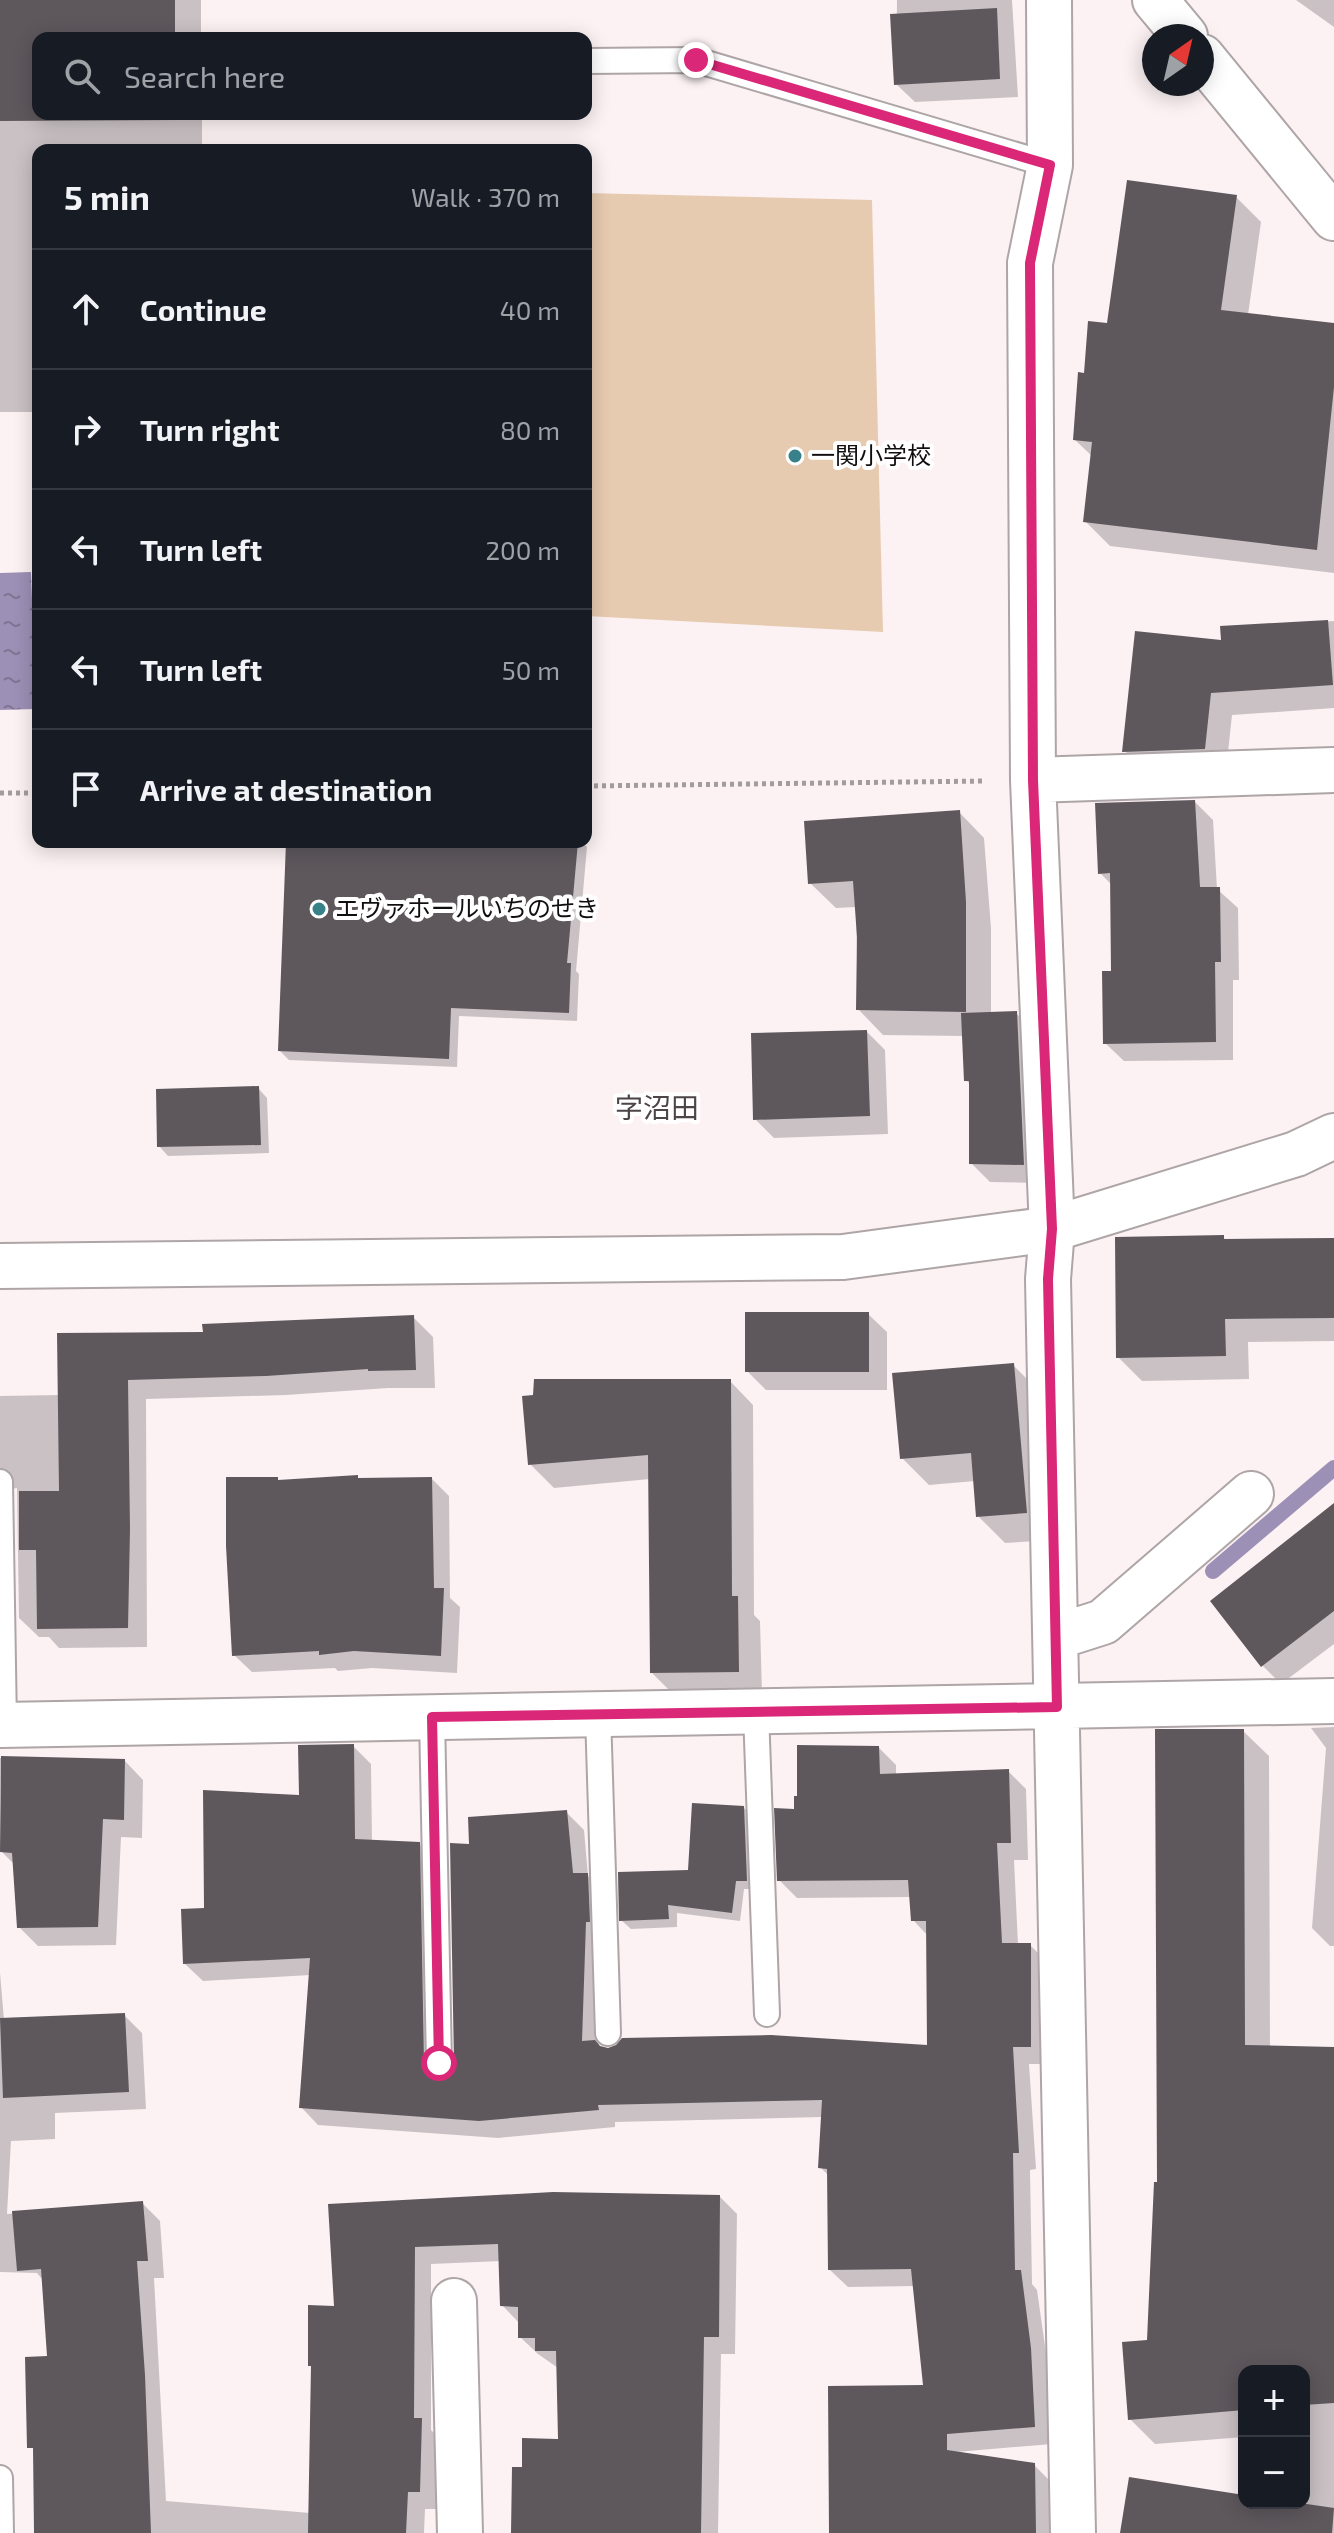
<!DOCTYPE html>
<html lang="en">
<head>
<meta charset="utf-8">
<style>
	body { margin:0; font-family:"Exo 2","Noto Sans JP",sans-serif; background:#242831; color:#f1f3f6 }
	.controls { position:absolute; right:24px; bottom:24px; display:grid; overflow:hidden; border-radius:16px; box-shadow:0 4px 20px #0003 }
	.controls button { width:72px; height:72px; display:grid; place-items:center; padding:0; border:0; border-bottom:2px solid #363941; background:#171b24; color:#f1f3f6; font:40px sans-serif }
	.compass { position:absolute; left:1142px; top:24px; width:72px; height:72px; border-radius:50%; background:#171b24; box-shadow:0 4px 20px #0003; rotate:34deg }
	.stop { position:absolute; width:24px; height:24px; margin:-18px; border:6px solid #db2777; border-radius:50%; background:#fff }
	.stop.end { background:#db2777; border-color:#fff; box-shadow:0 2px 8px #0008 }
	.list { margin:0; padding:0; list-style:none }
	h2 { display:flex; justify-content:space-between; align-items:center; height:104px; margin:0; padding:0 32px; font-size:34px }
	h2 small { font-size:26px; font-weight:400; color:#9ea1a6 }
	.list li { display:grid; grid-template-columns:52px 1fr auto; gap:24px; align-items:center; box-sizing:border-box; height:120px; padding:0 32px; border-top:2px solid #363941 }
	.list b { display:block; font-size:30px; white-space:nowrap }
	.list em { font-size:26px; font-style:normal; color:#9ea1a6 }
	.icon { flex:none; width:44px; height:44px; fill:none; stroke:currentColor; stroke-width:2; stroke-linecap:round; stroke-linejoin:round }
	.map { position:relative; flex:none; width:1334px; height:2533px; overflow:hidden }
	.search { position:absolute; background:#171b24; box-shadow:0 4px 20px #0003; left:32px; top:32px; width:560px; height:88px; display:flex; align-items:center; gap:20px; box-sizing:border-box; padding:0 28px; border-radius:16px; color:#9ea1a6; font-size:30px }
	.panel { position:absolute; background:#171b24; box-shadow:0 4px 20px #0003; left:32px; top:144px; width:560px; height:704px; border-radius:16px }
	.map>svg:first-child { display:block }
	.grass { fill:#e7cbb1 }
	.water { fill:url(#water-ripples) }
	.shadow { fill:#0003 }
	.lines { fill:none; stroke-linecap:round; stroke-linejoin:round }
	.stream { stroke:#9d90b6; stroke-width:16 }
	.building { fill:#5e585d }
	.service-casing { stroke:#aea5a7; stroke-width:28 }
	.minor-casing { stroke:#aea5a7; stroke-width:48 }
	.tertiary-casing { stroke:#aea5a7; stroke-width:48 }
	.path { stroke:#a39c9e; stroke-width:5; stroke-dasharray:4 4; stroke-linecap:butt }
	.service { stroke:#fff; stroke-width:24 }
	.minor { stroke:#fff; stroke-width:44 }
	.tertiary { stroke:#fff; stroke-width:44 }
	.route { stroke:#db2777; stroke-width:10 }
	.poi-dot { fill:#398189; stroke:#fff; stroke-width:3 }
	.labels { text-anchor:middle; stroke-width:8; stroke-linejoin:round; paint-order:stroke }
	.poi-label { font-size:24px; fill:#110e0f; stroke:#fff; text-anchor:start }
	.quarter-label { font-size:28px; fill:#4d4547; stroke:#fff }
</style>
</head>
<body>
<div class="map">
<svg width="1334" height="2533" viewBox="0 0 1334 2533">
	<defs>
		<pattern id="water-ripples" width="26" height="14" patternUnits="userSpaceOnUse" patternTransform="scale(2)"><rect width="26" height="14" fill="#9d90b6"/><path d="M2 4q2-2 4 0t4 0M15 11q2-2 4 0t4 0" fill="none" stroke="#7f7492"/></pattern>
	</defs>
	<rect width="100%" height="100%" fill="#fcf2f4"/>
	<path class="grass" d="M 586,193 L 872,200 L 883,632 L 586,616 Z"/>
	<path class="water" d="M 31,572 L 36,709 L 0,710 L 0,573 Z"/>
	<path class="shadow" d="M 0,0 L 201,0 L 201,38 L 38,38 L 38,114 L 202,114 L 202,146 L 49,147 L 49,150 L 38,150 L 38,412 L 0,412 Z
		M 897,0 L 1012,0 L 1018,97 L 915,102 L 896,84 Z
		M 1296,0 L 1334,0 L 1334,27 Z
		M 1236,197 L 1261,222 L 1248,315 L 1334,325 L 1334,573 L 1110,546 L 1085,521 L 1093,457 L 1075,440 L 1086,375 L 1109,325 Z
		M 1334,621 L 1334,708 L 1232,715 L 1226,771 L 1147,774 L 1125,751 L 1223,643 L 1222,628 Z
		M 1195,802 L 1213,820 L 1217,889 L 1238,908 L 1239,980 L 1233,980 L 1233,1060 L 1124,1061 L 1105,1043 L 1113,973 L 1112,885 L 1100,873 Z
		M 959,812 L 984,838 L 991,928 L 991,1014 L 1016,1013 L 1035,1032 L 1042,1183 L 990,1182 L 971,1163 L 971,1085 L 966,1080 L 964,1036 L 883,1035 L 858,1009 L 856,907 L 836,908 L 810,883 Z
		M 288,842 L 582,842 L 587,847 L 576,971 L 579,974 L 577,1021 L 459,1016 L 457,1067 L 289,1060 L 280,1051 Z
		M 867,1032 L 885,1050 L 888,1134 L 774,1138 L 755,1119 Z
		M 258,1088 L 267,1098 L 269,1153 L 168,1156 L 159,1146 Z
		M 1223,1237 L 1227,1241 L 1334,1240 L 1334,1341 L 1248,1342 L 1249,1379 L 1142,1381 L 1118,1357 Z
		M 868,1314 L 887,1332 L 887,1390 L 766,1390 L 747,1371 Z
		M 413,1317 L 433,1337 L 435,1388 L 388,1388 L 286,1395 L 146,1399 L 147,1647 L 59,1648 L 49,1637 L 39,1637 L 19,1618 L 17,1488 L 11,1489 L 0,1638 L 0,1396 L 60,1395 L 205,1334 Z
		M 1013,1365 L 1040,1392 L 1053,1540 L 1005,1543 L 978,1516 L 975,1481 L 929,1485 L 902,1458 Z
		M 730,1381 L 753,1405 L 754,1615 L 760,1621 L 762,1695 L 675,1696 L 652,1673 L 650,1479 L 554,1488 L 530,1464 Z
		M 277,1479 L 280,1482 L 432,1479 L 449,1496 L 450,1598 L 460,1607 L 457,1673 L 372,1668 L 338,1671 L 335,1668 L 252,1672 L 234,1655 Z
		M 1334,1523 L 1334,1644 L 1281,1684 L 1263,1666 L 1212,1601 Z
		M 1334,1727 L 1334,1946 L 1330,1946 L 1312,1928 L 1326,1748 L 1311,1728 Z
		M 1243,1731 L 1269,1756 L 1270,2047 L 1334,2049 L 1334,2533 L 1122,2533 L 1244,2497 L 1244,2503 L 1304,2503 L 1304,2371 L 1244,2371 L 1244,2437 L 1155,2444 L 1130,2419 L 1149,2342 L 1159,2184 Z
		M 353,1746 L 371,1764 L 372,1842 L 419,1844 L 436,1861 L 441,2080 L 453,2072 L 472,1846 L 566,1812 L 584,1830 L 588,1876 L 605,1893 L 599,2047 L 608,2050 L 929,2047 L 928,1936 L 913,1920 L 911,1897 L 797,1898 L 779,1880 L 796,1811 L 879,1748 L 896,1765 L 896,1775 L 1008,1771 L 1026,1789 L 1028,1860 L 1014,1860 L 1018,1945 L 1030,1945 L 1048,1963 L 1048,2064 L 1029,2064 L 1036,2169 L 1030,2170 L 1032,2284 L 1037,2290 L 1048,2367 L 1052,2444 L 956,2452 L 1034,2465 L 1052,2483 L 1052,2533 L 831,2533 L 925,2387 L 915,2286 L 848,2287 L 830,2270 L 829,2176 L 820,2167 L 823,2117 L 615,2122 L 615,2127 L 498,2138 L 318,2125 L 301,2107 L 310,1975 L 203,1981 L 185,1964 L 206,1910 L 301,1797 Z
		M 0,1758 L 125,1761 L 143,1780 L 142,1838 L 121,1837 L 116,1945 L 38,1946 L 19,1927 L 15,1865 L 2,1852 Z
		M 744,1808 L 753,1817 L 755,1889 L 744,1889 L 740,1921 L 677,1913 L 677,1927 L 631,1929 L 621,1920 L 690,1872 Z
		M 0,1973 L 4,2020 L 124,2015 L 142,2033 L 146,2109 L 55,2113 L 55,2139 L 11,2141 L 7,2214 L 142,2203 L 160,2221 L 164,2278 L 154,2278 L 166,2501 L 310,2513 L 313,2369 L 310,2365 L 336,2308 L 330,2206 L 720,2197 L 737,2214 L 735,2354 L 721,2354 L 718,2533 L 513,2533 L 524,2468 L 560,2441 L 558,2368 L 538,2354 L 520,2337 L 520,2324 L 502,2305 L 501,2261 L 431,2264 L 431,2430 L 439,2438 L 437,2509 L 425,2509 L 424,2533 L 36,2533 L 103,2451 L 43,2280 L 37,2273 L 0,2272 Z"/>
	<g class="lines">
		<path class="stream" d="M 1213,1571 L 1334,1468"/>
	</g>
	<path class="building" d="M 0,0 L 175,0 L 175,38 L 38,38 L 38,114 L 176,114 L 176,120 L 0,121 Z
		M 997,8 L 1000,79 L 894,85 L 890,14 Z
		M 1127,180 L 1237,195 L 1221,310 L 1334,323 L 1334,387 L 1317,550 L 1083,522 L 1092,442 L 1073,440 L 1078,372 L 1084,373 L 1088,321 L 1107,323 Z
		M 1328,620 L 1333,685 L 1211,693 L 1205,749 L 1122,752 L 1135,631 L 1221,640 L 1220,626 Z
		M 1195,800 L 1200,887 L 1220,887 L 1221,962 L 1215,962 L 1216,1042 L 1103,1044 L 1102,971 L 1111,971 L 1110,873 L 1098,874 L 1095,803 Z
		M 960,810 L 966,902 L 966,1012 L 856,1010 L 857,937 L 853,881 L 808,884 L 804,821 Z
		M 286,842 L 578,842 L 567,963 L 571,963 L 569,1013 L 451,1008 L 449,1059 L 278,1051 Z
		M 1017,1011 L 1024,1165 L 969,1164 L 969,1081 L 964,1081 L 961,1013 Z
		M 867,1030 L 870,1116 L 753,1120 L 751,1033 Z
		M 259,1086 L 261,1145 L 157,1147 L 156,1089 Z
		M 1224,1235 L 1224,1239 L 1334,1238 L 1334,1318 L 1225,1319 L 1226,1356 L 1116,1358 L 1115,1237 Z
		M 745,1312 L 869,1312 L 869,1372 L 745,1372 Z
		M 414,1315 L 416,1370 L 368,1371 L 368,1369 L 266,1376 L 128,1380 L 130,1529 L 128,1628 L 37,1629 L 36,1550 L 19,1550 L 19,1491 L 59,1491 L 57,1333 L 203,1332 L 202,1324 Z
		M 1014,1363 L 1027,1513 L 976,1517 L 971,1453 L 900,1459 L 892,1373 Z
		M 534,1379 L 731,1379 L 732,1596 L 738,1596 L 739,1672 L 650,1673 L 648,1455 L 528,1465 L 522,1396 L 533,1395 Z
		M 358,1475 L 358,1478 L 432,1477 L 434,1588 L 444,1588 L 441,1656 L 354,1651 L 319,1655 L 319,1651 L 232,1656 L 226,1546 L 226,1477 L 278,1477 L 278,1480 Z
		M 1334,1503 L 1334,1611 L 1261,1667 L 1210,1601 Z
		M 1155,1729 L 1244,1729 L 1245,2045 L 1334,2047 L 1334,2403 L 1304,2405 L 1304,2371 L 1244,2371 L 1244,2410 L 1128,2420 L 1122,2342 L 1147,2340 L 1154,2182 L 1157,2182 Z
		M 354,1744 L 355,1839 L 420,1842 L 424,2063 L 427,2071 L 439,2078 L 447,2075 L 454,2063 L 450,1843 L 469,1844 L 468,1817 L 567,1810 L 573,1873 L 588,1873 L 590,1922 L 586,1922 L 582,2041 L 595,2040 L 600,2046 L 608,2048 L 616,2045 L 622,2038 L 771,2035 L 927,2045 L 926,1921 L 911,1921 L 908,1880 L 777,1881 L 774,1808 L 794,1809 L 794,1796 L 797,1796 L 797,1745 L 879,1746 L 880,1774 L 1009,1769 L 1011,1843 L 997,1843 L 1002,1943 L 1031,1943 L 1031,2047 L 1013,2047 L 1019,2153 L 1013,2153 L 1015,2270 L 1021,2270 L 1031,2348 L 1035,2427 L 947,2434 L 947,2450 L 1035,2463 L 1036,2533 L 829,2533 L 828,2386 L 923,2385 L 911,2269 L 828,2270 L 827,2169 L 818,2168 L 822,2100 L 598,2105 L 599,2110 L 479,2121 L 299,2108 L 310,1958 L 183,1964 L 181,1909 L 204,1908 L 203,1790 L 299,1795 L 298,1745 Z
		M 1,1756 L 125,1759 L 124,1820 L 103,1819 L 98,1927 L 17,1928 L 12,1853 L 0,1852 Z
		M 692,1803 L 744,1806 L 747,1881 L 736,1881 L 732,1913 L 668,1905 L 669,1919 L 619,1921 L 618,1872 L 688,1870 Z
		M 125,2013 L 129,2092 L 3,2098 L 0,2018 Z
		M 553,2192 L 720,2195 L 719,2337 L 704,2337 L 701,2533 L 511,2533 L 512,2467 L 522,2467 L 522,2438 L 558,2439 L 556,2351 L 535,2351 L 535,2338 L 518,2338 L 518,2307 L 500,2306 L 498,2244 L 415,2247 L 414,2418 L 422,2418 L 420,2492 L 408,2492 L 406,2533 L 308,2533 L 311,2366 L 308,2366 L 308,2305 L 334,2306 L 328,2204 Z
		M 143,2201 L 148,2261 L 137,2261 L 145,2375 L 151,2533 L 34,2533 L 33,2448 L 27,2448 L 25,2357 L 47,2356 L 41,2269 L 17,2271 L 12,2211 Z
		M 1129,2477 L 1244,2495 L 1244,2503 L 1300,2503 L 1334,2508 L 1332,2533 L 1120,2533 Z"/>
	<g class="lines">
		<g class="service-casing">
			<path id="service" d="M 586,61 L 696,60 L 1050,165
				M 0,1482 L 4,1725
				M 756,1712 L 767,2014
				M 598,1714 L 608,2033
				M 432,1717 L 439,2063
				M 0,2478 L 1,2533"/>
		</g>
		<g class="minor-casing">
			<path id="minor" d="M 1049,0 L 1050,165 L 1030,263 L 1033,780 L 1052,1229 L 1048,1279 L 1073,2533
				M 1033,780 L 1334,770
				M 1056,1637 L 1103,1622 L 1251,1494
				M 0,1725 L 1334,1701
				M 454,2301 L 460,2533"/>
		</g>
		<g class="tertiary-casing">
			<path id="tertiary" d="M 1155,0 L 1185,36
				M 1202,57 L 1334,218
				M 0,1266 L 843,1257 L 1052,1229 L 1296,1154 L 1334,1136"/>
		</g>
		<path class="path" d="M 586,786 L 985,781
			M 0,793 L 38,793"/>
		<use href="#service" class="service"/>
		<use href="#minor" class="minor"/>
		<use href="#tertiary" class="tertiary"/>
	</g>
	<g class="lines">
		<path class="route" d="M 439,2063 L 432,1717 L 1057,1707 L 1048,1279 L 1052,1229 L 1033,780 L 1030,263 L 1050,165 L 696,60"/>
	</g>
	<g class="poi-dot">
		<circle cx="795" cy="456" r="8"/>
		<circle cx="319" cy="909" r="8"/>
	</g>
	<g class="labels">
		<g class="poi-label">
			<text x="811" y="464">一関小学校</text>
			<text x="335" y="917">エヴァホールいちのせき</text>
		</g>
		<g class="quarter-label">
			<text x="657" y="1118">字沼田</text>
		</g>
	</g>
</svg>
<div class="controls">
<button>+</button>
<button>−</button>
</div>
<svg class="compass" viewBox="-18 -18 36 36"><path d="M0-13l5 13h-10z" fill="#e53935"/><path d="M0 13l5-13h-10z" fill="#9ea1a6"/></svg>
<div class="stop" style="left:439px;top:2063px"></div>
<div class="stop end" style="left:696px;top:60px"></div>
<div class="search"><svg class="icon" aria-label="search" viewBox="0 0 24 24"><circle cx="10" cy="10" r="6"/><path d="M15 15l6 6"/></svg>Search here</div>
<section class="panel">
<h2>5 min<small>Walk · 370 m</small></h2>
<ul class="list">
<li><svg class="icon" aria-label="ahead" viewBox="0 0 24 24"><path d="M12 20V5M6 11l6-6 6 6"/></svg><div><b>Continue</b></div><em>40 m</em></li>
<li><svg class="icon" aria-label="right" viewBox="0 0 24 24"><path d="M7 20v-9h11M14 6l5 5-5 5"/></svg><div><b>Turn right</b></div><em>80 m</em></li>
<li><svg class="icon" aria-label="left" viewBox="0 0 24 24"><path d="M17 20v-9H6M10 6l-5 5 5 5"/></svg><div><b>Turn left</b></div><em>200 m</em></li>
<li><svg class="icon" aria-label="left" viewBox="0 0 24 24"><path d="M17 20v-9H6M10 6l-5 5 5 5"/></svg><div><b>Turn left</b></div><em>50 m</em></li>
<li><svg class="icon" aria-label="arrive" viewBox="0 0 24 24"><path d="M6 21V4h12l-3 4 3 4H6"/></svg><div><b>Arrive at destination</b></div></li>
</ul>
</section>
</div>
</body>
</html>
